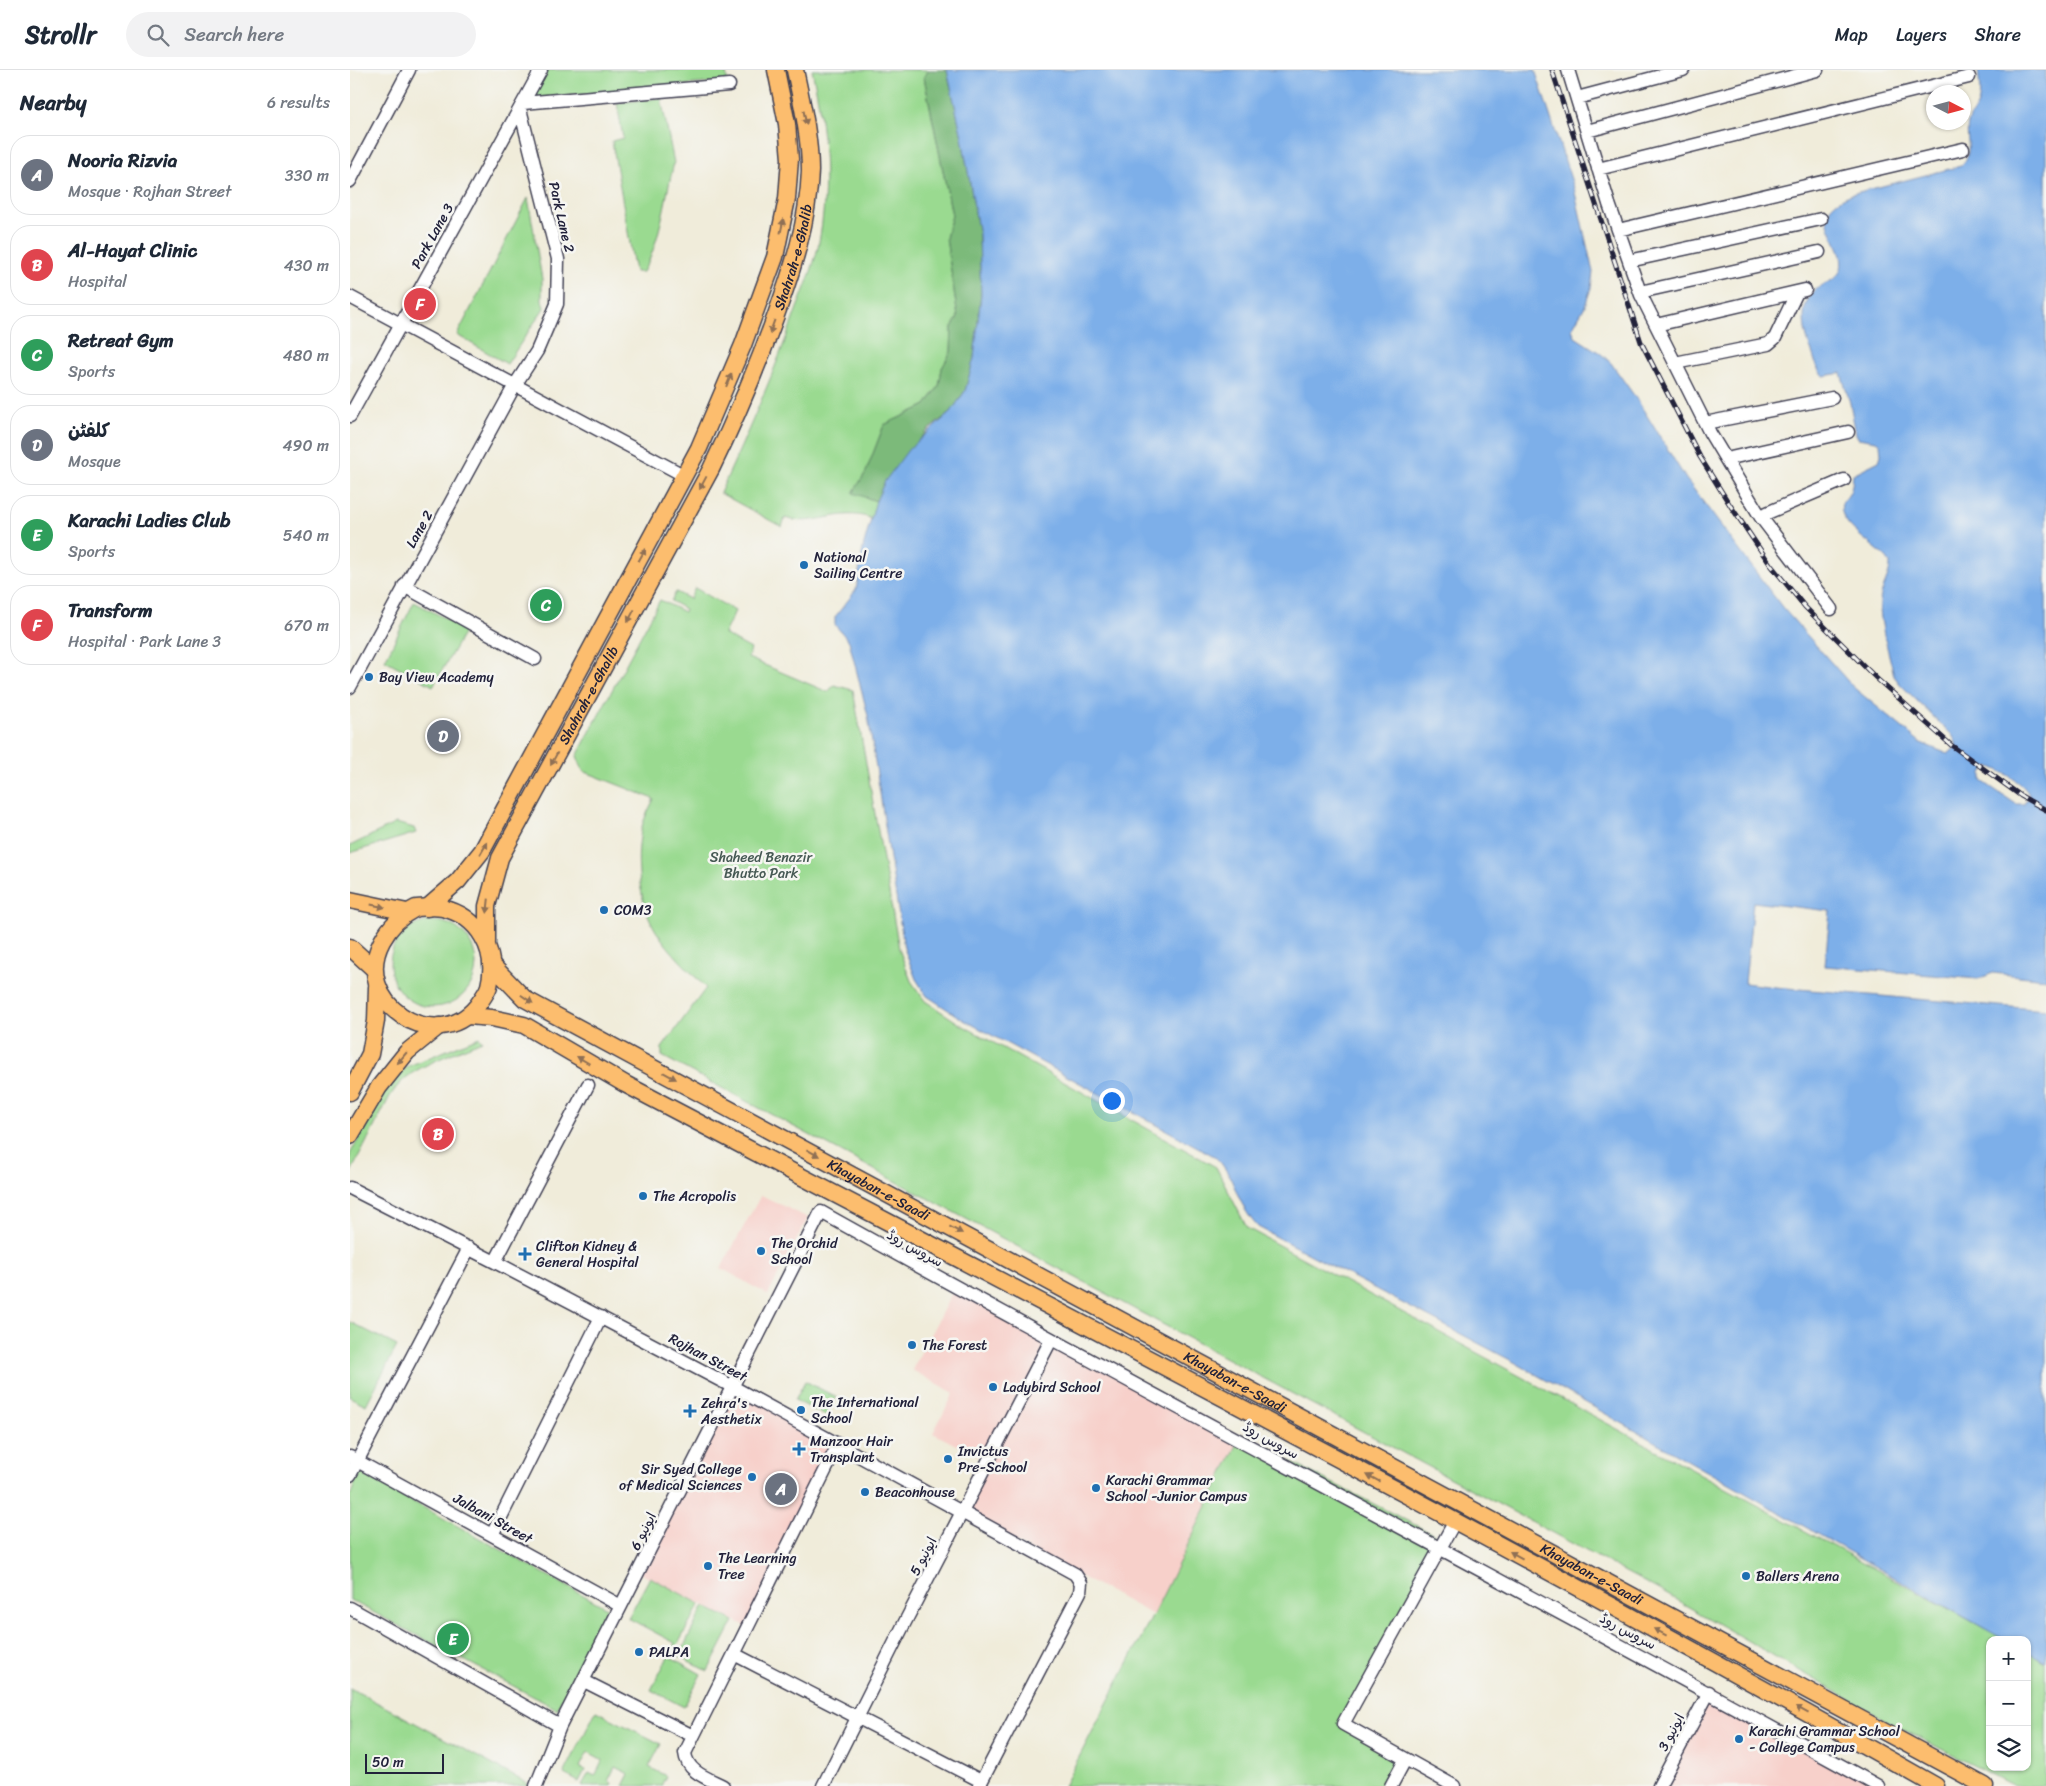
<!DOCTYPE html>
<html lang="en">
<head>
<meta charset="utf-8">
<style>
	body { margin:0; font-family:Sriracha,"Playpen Sans Arabic",sans-serif; background:#f2f2f3; color:#1f2937 }
	.controls { position:absolute; right:15px; bottom:15px; display:grid; overflow:hidden; border-radius:10px; box-shadow:0 1px 4px #0004 }
	.controls button { width:45px; height:45px; display:grid; place-items:center; padding:0; border:0; border-bottom:1px solid #e0e1e3; background:#fff; color:#1f2937; font:25px sans-serif }
	.compass { position:absolute; left:1576px; top:15px; width:45px; height:45px; border-radius:50%; background:#fff; box-shadow:0 1px 4px #0004; rotate:96deg }
	.scale { position:absolute; left:15px; bottom:12px; width:79px; box-sizing:border-box; padding-left:5px; border:2px solid #22223b; border-top:0; font-size:14px; line-height:18px; white-space:nowrap; color:#22223b; -webkit-text-stroke:4px #f6f6f2; paint-order:stroke }
	.you { position:absolute; left:761px; top:1030px; width:18px; height:18px; margin:-12px; border:4px solid #fff; border-radius:50%; background:#1a73e8; box-shadow:0 0 0 8px #1a73e833 }
	.badge { display:grid; place-items:center; width:32px; height:32px; border-radius:50%; background:#1f6fb2; color:#fff; font-size:16px; font-weight:700 }
	.pin { position:absolute; translate:-50% -50%; border:2px solid #fff; box-shadow:0 1px 5px #0006 }
	.list { margin:0; padding:0; list-style:none }
	h2 { display:flex; justify-content:space-between; align-items:center; height:65px; margin:0; padding:0 20px; font-size:21px }
	h2 small { font-size:16px; font-weight:400; color:#747a83 }
	.list li { display:grid; grid-template-columns:32px 1fr auto; gap:15px; align-items:center; box-sizing:border-box; height:80px; margin:0 10px 10px; padding:0 10px; border:1px solid #e0e1e3; border-radius:20px }
	.list b { display:block; font-size:19px; white-space:nowrap }
	.list p { margin:0; font-size:16px; white-space:nowrap; color:#747a83 }
	.list em { font-size:16px; font-style:normal; color:#747a83 }
	.icon { flex:none; width:28px; height:28px; fill:none; stroke:currentColor; stroke-width:2; stroke-linecap:round; stroke-linejoin:round }
	.map { position:relative; flex:none; width:1696px; height:1716px; overflow:hidden }
	header { display:flex; align-items:center; gap:30px; box-sizing:border-box; height:70px; padding:0 25px; background:#fff; border-bottom:1px solid #e0e1e3 }
	header strong { font-size:24px }
	nav { display:flex; gap:28px; margin-inline-start:auto; font-size:18px }
	.search { width:350px; height:45px; background:#f2f2f3; display:flex; align-items:center; gap:12px; box-sizing:border-box; padding:0 18px; border-radius:28px; color:#747a83; font-size:19px }
	main { display:flex }
	aside { flex:1; background:#fff }
	.map>svg:first-child { display:block }
	.built { fill:#f7d0ca }
	.green { fill:#9ada90; stroke:#5e7e66 }
	.forest { fill:#7bba7a; stroke:#4e6e5a }
	.water { fill:#7dafe9; stroke:#506892; fill-rule:evenodd }
	.lines { fill:none; stroke-linecap:round; stroke-linejoin:round }
	.minor-casing { stroke:#414053; stroke-width:15 }
	.major-casing { stroke:#414053; stroke-width:19 }
	.minor { stroke:#fff; stroke-width:12 }
	.major { stroke:#fcbd6e; stroke-width:16 }
	.rail-casing { stroke:#22223b; stroke-width:5 }
	.rail { stroke:#f6f6f2; stroke-width:3; stroke-dasharray:9; stroke-linecap:butt }
	.oneway { fill:#8f7054 }
	.poi-dot { fill:#1f6fb2; stroke:#f6f6f2; stroke-width:2 }
	.labels { text-anchor:middle; stroke-width:5; stroke-linejoin:round; paint-order:stroke }
	.street-label { font-size:14px; fill:#22223b; stroke:#f6f6f2 }
	.poi-label { font-size:14px; fill:#22223b; stroke:#f6f6f2; text-anchor:start }
	.park-label { font-size:14px; fill:#465954; stroke:#f6f6f2 }
</style>
</head>
<body>
<header>
<strong>Strollr</strong>
<div class="search"><svg class="icon" aria-label="search" viewBox="0 0 24 24"><circle cx="10" cy="10" r="6"/><path d="M15 15l6 6"/></svg>Search here</div>
<nav><a>Map</a><a>Layers</a><a>Share</a></nav>
</header>
<main>
<aside>
<h2>Nearby<small>6 results</small></h2>
<ul class="list">
<li><span class="badge" style="background:#6b7280">A</span><div><b>Nooria Rizvia</b><p>Mosque · Rojhan Street</p></div><em>330 m</em></li>
<li><span class="badge" style="background:#e0444e">B</span><div><b>Al-Hayat Clinic</b><p>Hospital</p></div><em>430 m</em></li>
<li><span class="badge" style="background:#2e9e5b">C</span><div><b>Retreat Gym</b><p>Sports</p></div><em>480 m</em></li>
<li><span class="badge" style="background:#6b7280">D</span><div><b>کلفٹن</b><p>Mosque</p></div><em>490 m</em></li>
<li><span class="badge" style="background:#2e9e5b">E</span><div><b>Karachi Ladies Club</b><p>Sports</p></div><em>540 m</em></li>
<li><span class="badge" style="background:#e0444e">F</span><div><b>Transform</b><p>Hospital · Park Lane 3</p></div><em>670 m</em></li>
</ul>
</aside>
<div class="map">
<svg width="1696" height="1716" viewBox="0 0 1696 1716">
	<rect width="100%" height="100%" fill="#f6f6f2"/>
	<filter id="ink" filterUnits="userSpaceOnUse"><feTurbulence type="fractalNoise" baseFrequency=".02" numOctaves="2"/><feDisplacementMap in="SourceGraphic" scale="10" xChannelSelector="R" yChannelSelector="G"/><feConvolveMatrix kernelMatrix="1 2 1 2 8 2 1 2 1" color-interpolation-filters="sRGB"/></filter>
	<filter id="wash" filterUnits="userSpaceOnUse"><feTurbulence type="fractalNoise" baseFrequency=".0096" numOctaves="4" result="noise"/><feDisplacementMap in="SourceGraphic" scale="20" xChannelSelector="R" yChannelSelector="G"/><feGaussianBlur stdDeviation="1.12" result="paint"/><feColorMatrix in="noise" values="0 0 0 0 0 0 0 0 0 0 0 0 0 0 0 0 0 1.4 0 .05"/><feComposite in="paint" operator="in"/></filter>
	<g filter="url(#wash)">
		<rect width="100%" height="100%" fill="#f0ecda"/>
		<path class="built" d="M 411,1125 L 458,1148 L 418,1225 L 371,1198 Z
			M 605,1217 L 891,1367 L 803,1545 L 613,1444 L 639,1392 L 583,1363 L 604,1323 L 562,1300 Z
			M 380,1316 L 488,1375 L 398,1557 L 285,1501 Z
			M 1359,1622 L 1528,1716 L 1309,1716 Z"/>
		<path class="green" d="M 191,0 L 375,0 L 378,11 L 174,30 Z
			M 462,0 L 579,0 L 574,7 L 602,145 L 596,168 L 608,247 L 602,257 L 601,282 L 592,298 L 589,316 L 576,335 L 534,355 L 516,402 L 504,422 L 526,431 L 521,451 L 520,448 C 490,437 463,458 435,448 L 432,457 L 370,423 C 398,362 425,301 447,238 C 455,218 463,198 468,177 C 480,118 475,58 462,0 Z
			M 311,28 L 324,93 L 322,101 C 315,131 309,176 293,202 L 285,202 L 262,71 L 273,68 L 267,33 Z
			M 178,128 L 192,209 L 192,230 L 194,238 L 157,294 L 107,265 Z
			M 345,518 L 385,541 L 374,564 L 401,579 L 398,588 L 478,622 L 484,615 L 503,620 L 549,879 L 561,911 L 575,931 L 610,954 L 866,1097 L 897,1158 L 1656,1570 L 1640,1570 L 1640,1697 L 1677,1697 L 1677,1581 L 1696,1592 L 1696,1716 L 1664,1716 L 1548,1657 L 1309,1520 L 312,986 L 312,978 L 356,918 C 339,900 320,882 306,861 C 288,832 284,785 293,753 C 296,745 300,737 304,729 L 233,701 L 227,686 L 310,530 L 334,542 L 335,539 L 321,531 L 326,522 L 340,529 Z
			M 64,532 L 116,559 L 83,616 L 35,590 Z
			M 46,753 L 64,758 L 66,763 L 0,783 L 0,776 Z
			M40 894a43 43 0 1 1 86 0a43 43 0 1 1-86 0Z
			M 129,967 L 132,971 C 111,980 73,994 57,1007 C 50,1012 44,1020 39,1028 L 0,1104 L 0,1084 L 35,1021 L 56,997 Z
			M 0,1252 L 47,1276 L 16,1335 L 0,1327 Z
			M 455,1311 L 486,1327 L 476,1346 L 445,1330 Z
			M 891,1367 L 1089,1467 L 993,1653 L 1055,1690 L 1041,1716 L 714,1716 L 803,1545 Z
			M 9,1402 L 257,1538 L 207,1639 L 0,1530 L 0,1427 Z
			M 300,1507 L 350,1534 L 321,1587 L 351,1604 L 334,1637 L 301,1620 L 325,1573 L 278,1548 Z
			M 354,1536 L 384,1551 L 358,1601 L 329,1586 Z
			M 0,1618 L 173,1711 L 181,1716 L 0,1716 Z
			M 246,1641 L 311,1674 L 299,1697 L 316,1706 L 311,1716 L 273,1716 L 279,1704 L 265,1697 L 258,1711 L 262,1713 L 261,1716 L 234,1716 L 232,1715 L 239,1703 L 245,1706 L 253,1690 L 238,1682 L 230,1697 L 235,1700 L 229,1712 L 214,1704 Z"/>
		<path class="forest" d="M 579,0 L 597,0 L 612,67 L 629,165 L 631,224 L 624,288 L 615,321 L 601,342 L 578,360 L 535,411 L 526,431 L 503,423 L 516,402 L 534,355 L 576,335 L 589,316 L 592,298 L 601,282 L 602,257 L 608,247 L 596,168 L 602,145 L 574,7 Z"/>
		<path class="water" d="M 597,0 L 1185,0 L 1224,118 L 1243,202 L 1241,218 L 1235,236 L 1222,259 L 1225,267 L 1250,283 L 1261,293 L 1286,328 L 1336,409 L 1432,537 L 1503,617 L 1571,673 L 1598,684 L 1606,677 L 1606,672 L 1602,665 L 1550,614 L 1544,606 C 1540,587 1529,552 1530,533 C 1530,519 1541,506 1540,493 C 1530,476 1486,457 1492,433 C 1502,422 1502,419 1503,404 L 1529,391 L 1531,385 L 1530,374 L 1526,371 L 1508,368 L 1506,364 L 1500,333 L 1491,303 L 1474,306 C 1467,302 1465,290 1462,282 C 1453,261 1447,230 1471,216 C 1479,212 1488,208 1491,199 C 1498,169 1448,143 1505,123 L 1611,96 C 1624,84 1615,68 1618,54 C 1619,47 1624,42 1627,36 C 1632,25 1629,11 1628,0 L 1696,0 L 1696,909 L 1643,903 L 1628,909 L 1475,896 L 1480,841 L 1403,832 L 1395,913 L 1425,917 L 1696,940 L 1696,1591 L 1677,1582 L 1677,1570 L 1655,1570 L 1164,1292 L 908,1157 C 886,1135 885,1103 864,1086 L 612,949 L 577,926 L 566,909 L 554,878 L 518,646 L 499,571 L 485,555 L 485,547 L 506,520 L 513,478 L 526,431 L 535,411 L 558,380 L 601,342 L 615,321 L 624,288 L 631,224 L 629,165 L 612,67 ZM 1638,696 C 1649,699 1678,715 1679,726 L 1674,734 L 1666,734 L 1632,711 L 1632,703 Z"/>
	</g>
	<g filter="url(#ink)">
		<g class="lines">
			<g class="minor-casing">
				<path id="minor" d="M 1218,0 L 1259,134 L 1291,225 L 1360,363 L 1410,446 L 1481,539
					M 1227,28 L 1333,0
					M 173,33 L 379,15
					M 1237,61 L 1467,0
					M 1248,99 L 1619,7
					M 0,111 L 59,0
					M 1268,160 L 1613,79
					M 1279,191 L 1471,149
					M 1290,222 L 1469,182
					M 0,227 L 335,406
					M 1306,255 L 1455,220
					M 1325,293 L 1418,274 L 1425,268 L 1447,222
					M 0,346 L 191,0
					M 1355,353 L 1482,328
					M 1376,389 L 1498,362
					M 1410,446 L 1494,410
					M 54,516 L 185,589
					M 0,617 L 165,315 L 187,281 L 207,234 L 208,189 L 170,39
					M 0,1118 L 145,1192 L 383,1317 L 725,1504 L 731,1513 L 730,1522 L 629,1716
					M 145,1192 L 238,1015
					M 0,1387 L 271,1536
					M 0,1405 L 119,1178
					M 142,1465 L 251,1247
					M 0,1538 L 210,1656
					M 384,1584 L 631,1711
					M 234,1611 L 343,1666
					M 186,1716 L 210,1656 L 471,1142 C 821,1338 1177,1522 1528,1716
					M 373,1716 C 357,1708 337,1702 335,1683 L 488,1375
					M 473,1716 L 554,1554 L 701,1270
					M 1041,1716 L 1055,1690
					M 1104,1716 L 993,1654 L 1105,1451
					M 1309,1716 L 1359,1622"/>
			</g>
			<g class="major-casing">
				<g id="major">
					<path d="M 0,830 L 57,842"/>
					<path d="M 66,838 C 74,838 84,836 92,838 C 129,846 148,881 139,916 C 137,923 131,930 127,936 C 84,988 0,931 32,871 C 40,856 50,846 66,838 Z"/>
					<path d="M 77,838 L 108,811 L 132,781 L 349,378 L 393,275 L 425,187 L 437,129 L 440,89 L 437,54 L 426,0"/>
					<path id="s1" d="M 137,872 L 137,836 L 150,788 L 361,399 C 386,348 407,298 426,245 C 443,198 458,152 460,101 C 460,67 452,33 445,0"/>
					<path d="M 0,877 L 24,899"/>
					<path id="s2" d="M 142,895 L 175,929 L 1635,1716"/>
					<path d="M 118,946 L 142,948 L 174,955 L 275,1014 C 714,1245 1155,1471 1586,1716"/>
					<path d="M 0,1022 L 20,984 L 26,951 L 27,917"/>
					<path d="M 0,1066 L 29,1017 L 57,982 L 89,956"/>
				</g>
			</g>
			<use href="#minor" class="minor"/>
			<use href="#major" class="major"/>
			<g class="rail-casing">
				<path id="rail" d="M 1202,0 L 1291,272 L 1350,387 L 1380,435 L 1420,494 L 1455,537 L 1526,608 L 1601,675 L 1671,726 L 1696,740"/>
			</g>
			<use href="#rail" class="rail"/>
		</g>
		<defs><path id="oneway-solid" d="M-6-.8H1V-3.2L6.5 0L1 3.2V.8H-6Z" transform="scale(1.25)"/></defs>
		<g class="oneway">
			<use href="#oneway-solid" transform="translate(455 48) rotate(79)"/>
			<use href="#oneway-solid" transform="translate(432 156) rotate(-78)"/>
			<use href="#oneway-solid" transform="translate(422 257) rotate(110)"/>
			<use href="#oneway-solid" transform="translate(379 310) rotate(-67)"/>
			<use href="#oneway-solid" transform="translate(353 413) rotate(118)"/>
			<use href="#oneway-solid" transform="translate(292 485) rotate(-61)"/>
			<use href="#oneway-solid" transform="translate(281 546) rotate(118)"/>
			<use href="#oneway-solid" transform="translate(204 689) rotate(118)"/>
			<use href="#oneway-solid" transform="translate(134 778) rotate(-60)"/>
			<use href="#oneway-solid" transform="translate(28 836) rotate(12)"/>
			<use href="#oneway-solid" transform="translate(138 836) rotate(96)"/>
			<use href="#oneway-solid" transform="translate(177 929) rotate(35)"/>
			<use href="#oneway-solid" transform="translate(52 988) rotate(130)"/>
			<use href="#oneway-solid" transform="translate(233 990) rotate(-150)"/>
			<use href="#oneway-solid" transform="translate(320 1006) rotate(28)"/>
			<use href="#oneway-solid" transform="translate(463 1083) rotate(28)"/>
			<use href="#oneway-solid" transform="translate(606 1160) rotate(28)"/>
			<use href="#oneway-solid" transform="translate(1023 1408) rotate(-152)"/>
			<use href="#oneway-solid" transform="translate(1166 1485) rotate(-151)"/>
			<use href="#oneway-solid" transform="translate(1310 1562) rotate(-152)"/>
			<use href="#oneway-solid" transform="translate(1452 1640) rotate(-151)"/>
		</g>
	</g>
	<g class="poi-dot">
		<circle cx="454" cy="495" r="5"/>
		<circle cx="19" cy="607" r="5"/>
		<circle cx="254" cy="840" r="5"/>
		<circle cx="293" cy="1126" r="5"/>
		<circle cx="411" cy="1181" r="5"/>
		<path d="M172.5 1176.5h5v5h5v5h-5v5h-5v-5h-5v-5h5z"/>
		<circle cx="562" cy="1275" r="5"/>
		<circle cx="643" cy="1317" r="5"/>
		<circle cx="451" cy="1340" r="5"/>
		<path d="M337.5 1333.5h5v5h5v5h-5v5h-5v-5h-5v-5h5z"/>
		<path d="M446.5 1371.5h5v5h5v5h-5v5h-5v-5h-5v-5h5z"/>
		<circle cx="598" cy="1389" r="5"/>
		<circle cx="402" cy="1407" r="5"/>
		<circle cx="746" cy="1418" r="5"/>
		<circle cx="515" cy="1422" r="5"/>
		<circle cx="358" cy="1496" r="5"/>
		<circle cx="1396" cy="1506" r="5"/>
		<circle cx="289" cy="1582" r="5"/>
		<circle cx="1389" cy="1669" r="5"/>
	</g>
	<g class="labels">
		<g class="street-label">
			<text transform="translate(212 147) rotate(77)" y="5">Park Lane 2</text>
			<text transform="translate(82 166) rotate(-61)" y="5">Park Lane 3</text>
			<text dy="5" stroke="none"><textPath href="#s1" startOffset="756">Shahrah-e-Ghalib</textPath></text>
			<text transform="translate(69 459) rotate(-61)" y="5">Lane 2</text>
			<text dy="5" stroke="none"><textPath href="#s1" startOffset="271">Shahrah-e-Ghalib</textPath></text>
			<text dy="5" stroke="none"><textPath href="#s2" startOffset="449">Khayaban-e-Saadi</textPath></text>
			<text transform="translate(565 1178) rotate(29)" y="5">سروس روڈ</text>
			<text transform="translate(358 1287) rotate(28)" y="5">Rojhan Street</text>
			<text dy="5" stroke="none"><textPath href="#s2" startOffset="854">Khayaban-e-Saadi</textPath></text>
			<text transform="translate(921 1370) rotate(29)" y="5">سروس روڈ</text>
			<text transform="translate(143 1448) rotate(29)" y="5">Jalbani Street</text>
			<text transform="translate(293 1461) rotate(-63)" y="5">ایونیو 6</text>
			<text transform="translate(573 1486) rotate(-62)" y="5">ایونیو 5</text>
			<text dy="5" stroke="none"><textPath href="#s2" startOffset="1259">Khayaban-e-Saadi</textPath></text>
			<text transform="translate(1278 1561) rotate(28)" y="5">سروس روڈ</text>
			<text transform="translate(1321 1662) rotate(-62)" y="5">ایونیو 3</text>
		</g>
		<g class="poi-label">
			<text x="464" y="492">National<tspan x="464" dy="16">Sailing Centre</tspan></text>
			<text x="29" y="612">Bay View Academy</text>
			<text x="264" y="845">COM3</text>
			<text x="303" y="1131">The Acropolis</text>
			<text x="421" y="1178">The Orchid<tspan x="421" dy="16">School</tspan></text>
			<text x="186" y="1181">Clifton Kidney &amp;<tspan x="186" dy="16">General Hospital</tspan></text>
			<text x="572" y="1280">The Forest</text>
			<text x="653" y="1322">Ladybird School</text>
			<text x="461" y="1337">The International<tspan x="461" dy="16">School</tspan></text>
			<text x="351" y="1338">Zehra's<tspan x="351" dy="16">Aesthetix</tspan></text>
			<text x="460" y="1376">Manzoor Hair<tspan x="460" dy="16">Transplant</tspan></text>
			<text x="608" y="1386">Invictus<tspan x="608" dy="16">Pre-School</tspan></text>
			<text x="392" y="1404" text-anchor="end">Sir Syed College<tspan x="392" dy="16">of Medical Sciences</tspan></text>
			<text x="756" y="1415">Karachi Grammar<tspan x="756" dy="16">School -Junior Campus</tspan></text>
			<text x="525" y="1427">Beaconhouse</text>
			<text x="368" y="1493">The Learning<tspan x="368" dy="16">Tree</tspan></text>
			<text x="1406" y="1511">Ballers Arena</text>
			<text x="299" y="1587">PALPA</text>
			<text x="1399" y="1666">Karachi Grammar School<tspan x="1399" dy="16">- College Campus</tspan></text>
		</g>
		<g class="park-label">
			<text x="411" y="792">Shaheed Benazir<tspan x="411" dy="16">Bhutto Park</tspan></text>
		</g>
	</g>
</svg>
<div class="controls">
<button>+</button>
<button>−</button>
<button><svg class="icon" aria-label="layers" viewBox="0 0 24 24"><path d="M12 4l9 5-9 5-9-5zM3 14l9 5 9-5"/></svg></button>
</div>
<svg class="compass" viewBox="-18 -18 36 36"><path d="M0-13l5 13h-10z" fill="#e53935"/><path d="M0 13l5-13h-10z" fill="#747a83"/></svg>
<div class="scale">50 m</div>
<div class="you"></div>
<div class="pin badge" style="left:431px;top:1419px;background:#6b7280">A</div>
<div class="pin badge" style="left:88px;top:1064px;background:#e0444e">B</div>
<div class="pin badge" style="left:196px;top:535px;background:#2e9e5b">C</div>
<div class="pin badge" style="left:93px;top:666px;background:#6b7280">D</div>
<div class="pin badge" style="left:103px;top:1569px;background:#2e9e5b">E</div>
<div class="pin badge" style="left:70px;top:234px;background:#e0444e">F</div>
</div>
</main>
</body>
</html>
